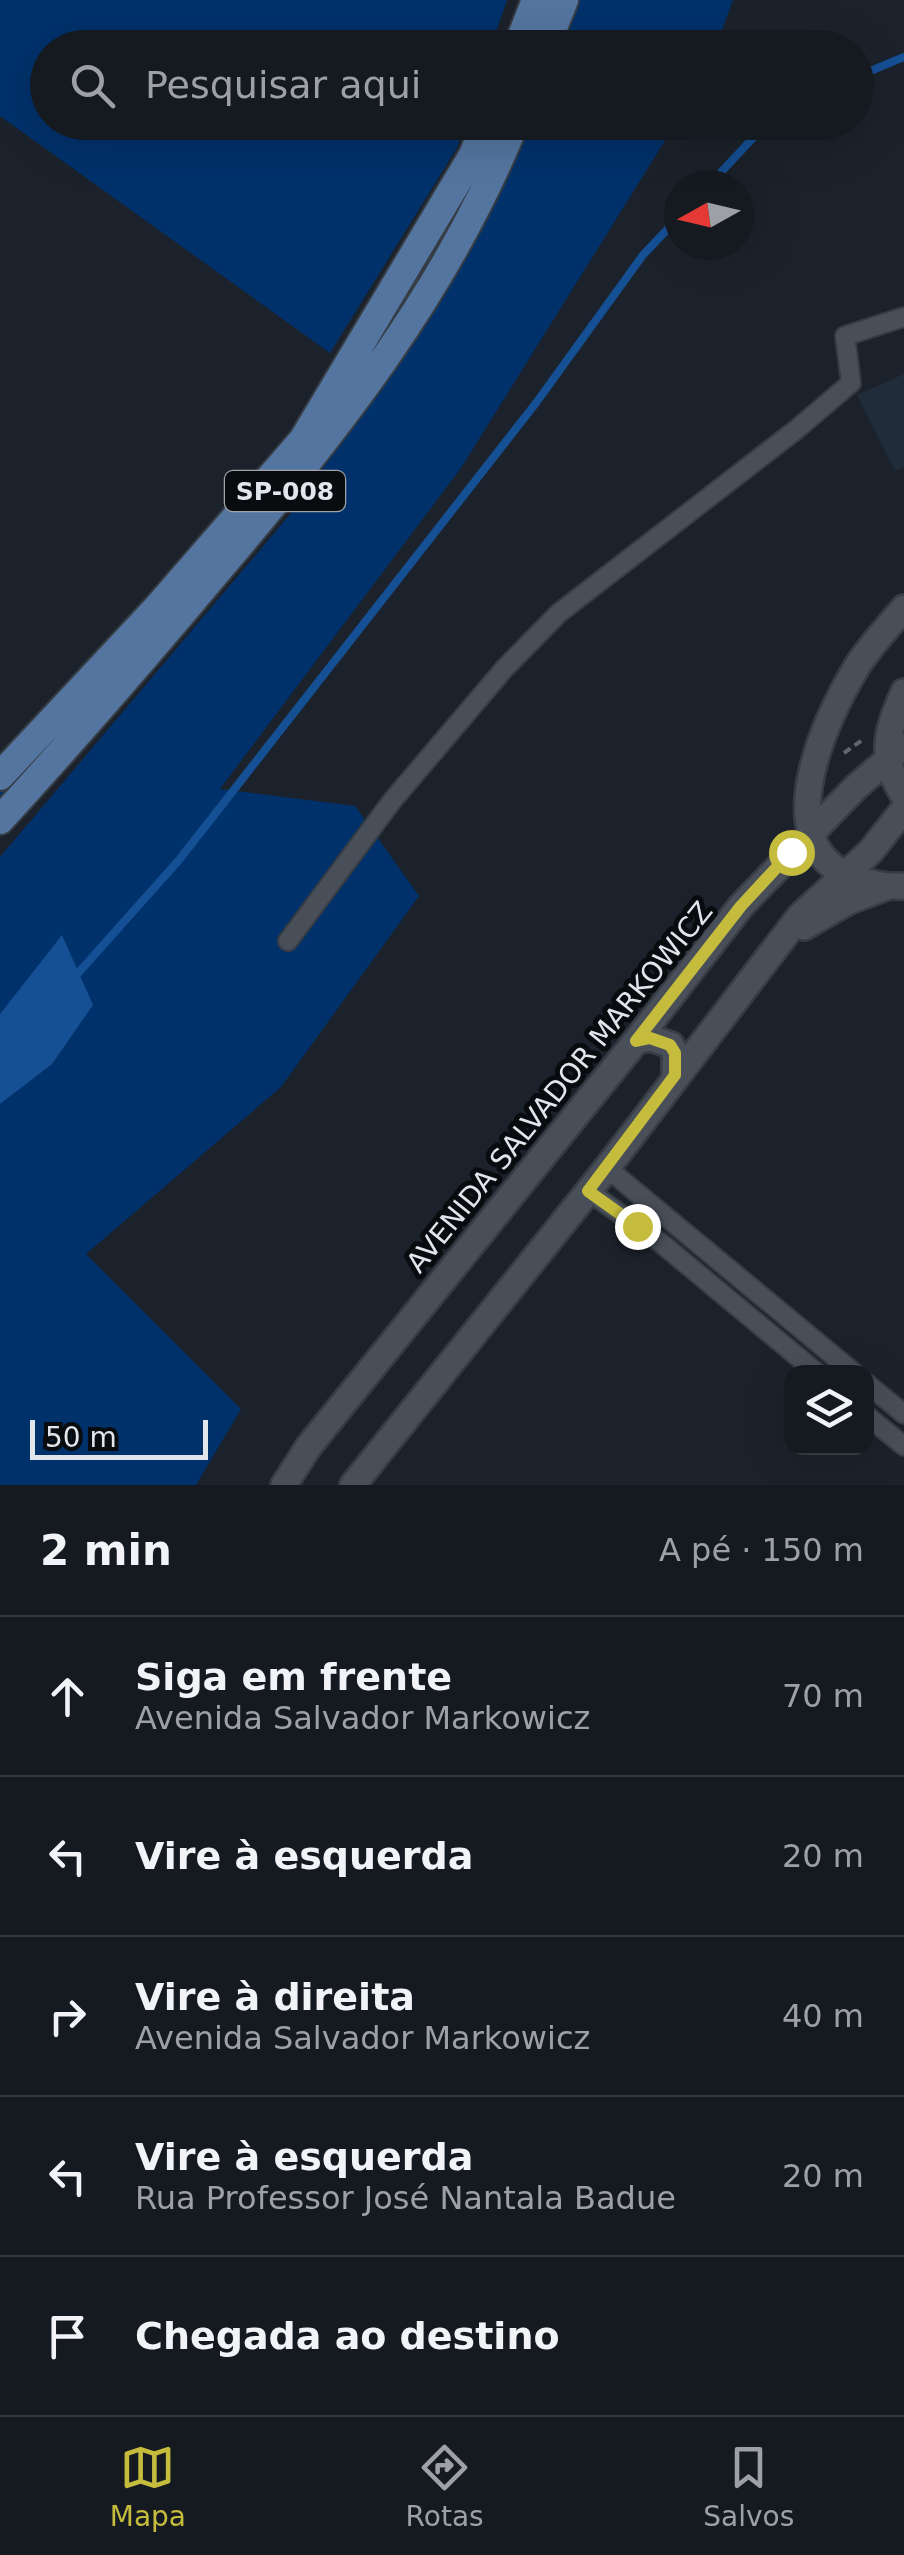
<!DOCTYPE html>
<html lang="pt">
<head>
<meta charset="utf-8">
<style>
	body { margin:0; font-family:"DejaVu Sans",sans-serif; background:#1e2329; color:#f1f3f6 }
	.controls { position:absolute; right:30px; bottom:30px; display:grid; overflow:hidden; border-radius:20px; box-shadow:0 10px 40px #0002 }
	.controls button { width:90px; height:90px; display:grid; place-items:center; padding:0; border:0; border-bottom:2px solid #34383e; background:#151a20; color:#f1f3f6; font:50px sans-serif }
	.compass { position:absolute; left:664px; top:170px; width:90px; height:90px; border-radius:50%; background:#151a20; box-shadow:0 10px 40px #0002; rotate:262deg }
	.scale { position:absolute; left:30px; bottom:25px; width:178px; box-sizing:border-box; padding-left:10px; border:5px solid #e1e5ec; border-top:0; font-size:28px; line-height:35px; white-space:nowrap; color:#e1e5ec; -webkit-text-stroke:8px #090c0f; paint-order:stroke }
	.stop { position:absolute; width:30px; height:30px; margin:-22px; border:8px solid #c5bc3d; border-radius:50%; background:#fff }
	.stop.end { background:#c5bc3d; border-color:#fff; box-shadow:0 2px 10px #0008 }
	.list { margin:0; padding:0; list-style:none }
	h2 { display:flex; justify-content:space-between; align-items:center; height:130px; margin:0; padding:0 40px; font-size:42px }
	h2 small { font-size:32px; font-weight:400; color:#9da1a5 }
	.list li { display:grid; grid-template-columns:65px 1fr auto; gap:30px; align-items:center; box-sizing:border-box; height:160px; padding:0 40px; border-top:2px solid #34383e }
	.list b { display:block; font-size:38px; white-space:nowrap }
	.list p { margin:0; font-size:32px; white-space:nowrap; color:#9da1a5 }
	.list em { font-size:32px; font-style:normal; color:#9da1a5 }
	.icon { flex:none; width:55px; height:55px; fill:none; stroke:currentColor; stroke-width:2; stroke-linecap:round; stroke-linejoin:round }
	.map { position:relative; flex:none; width:904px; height:1485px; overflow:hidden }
	.search { position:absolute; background:#151a20; box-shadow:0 10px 40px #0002; left:30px; right:30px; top:30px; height:110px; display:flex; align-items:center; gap:25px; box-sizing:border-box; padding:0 35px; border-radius:55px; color:#9da1a5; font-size:38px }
	.sheet { height:930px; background:#151a20 }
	nav { display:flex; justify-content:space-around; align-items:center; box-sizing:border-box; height:140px; border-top:2px solid #34383e; background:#151a20; font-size:28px; color:#9da1a5 }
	nav a { display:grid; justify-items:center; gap:5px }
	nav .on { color:#c5bc3d }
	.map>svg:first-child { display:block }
	.built { fill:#212c3a }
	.green { fill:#00316a }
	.water { fill:#154f94 }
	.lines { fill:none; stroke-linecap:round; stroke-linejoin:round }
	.stream { stroke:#154f94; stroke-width:8 }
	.street-casing { stroke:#363c43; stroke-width:22 }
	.secondary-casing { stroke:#363c43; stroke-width:30 }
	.primary-casing { stroke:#363c43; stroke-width:32 }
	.path { stroke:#61666e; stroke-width:4; stroke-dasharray:8 5; stroke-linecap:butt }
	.street { stroke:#484f59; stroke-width:18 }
	.secondary { stroke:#484f59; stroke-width:25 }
	.primary { stroke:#5475a0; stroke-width:28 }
	.route { stroke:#c5bc3d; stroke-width:12 }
	.labels { text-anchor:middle; stroke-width:10; stroke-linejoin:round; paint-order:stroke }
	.shield { fill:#090c0f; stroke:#a0a4aa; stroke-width:2.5 }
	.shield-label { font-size:25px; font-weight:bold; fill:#e1e5ec }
	.street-label { font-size:28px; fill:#e1e5ec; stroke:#090c0f }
</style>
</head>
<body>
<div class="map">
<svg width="904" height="1485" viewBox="0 0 904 1485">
	<rect width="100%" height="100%" fill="#1c222b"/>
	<path class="built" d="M 904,374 L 904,467 L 895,471 L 857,395 Z"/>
	<path class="green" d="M 0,0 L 507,0 L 491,47 L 48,48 L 48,122 L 466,123 L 457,148 L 330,353 L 0,116 Z
		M 575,0 L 733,0 L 716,47 L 558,48 Z
		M 505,123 L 434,259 L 371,360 L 285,481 L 0,800 L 0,791 L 281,479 L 368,358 L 430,257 L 498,130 Z
		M 528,123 L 676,123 L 461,468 L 220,789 L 355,806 L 419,896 L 281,1087 L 86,1254 L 241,1409 L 196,1485 L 0,1485 L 0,857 L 303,499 L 459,260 L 516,154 Z"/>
	<path class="water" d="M 62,935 L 93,1005 L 52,1064 L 0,1104 L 0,1014 Z"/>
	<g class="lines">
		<path class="stream" d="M 856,77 L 904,57
			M 709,185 L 768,122
			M 72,980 L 179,860 L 536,403 L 643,255 L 679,217"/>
		<g class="street-casing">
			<path id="street" d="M 288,941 L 392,801 L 504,669 L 559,613 L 797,429 L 851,383 L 845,336 L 904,317
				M 607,1168 L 853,1372
				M 588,1191 L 661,1243 L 816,1372
				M 866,1383 L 904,1414
				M 866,1415 L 904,1446"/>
		</g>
		<g class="secondary-casing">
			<path id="secondary" d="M 904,608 C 888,627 869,647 856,668 C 822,726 765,850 859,880 C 875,885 887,887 904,886
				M 904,692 C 886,733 879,757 904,796
				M 804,927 L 849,901 L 884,888
				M 636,1041 L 650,1038 L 671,1045 L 675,1053 L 675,1075
				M 284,1485 L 309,1446 L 636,1041 L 741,906 L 856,787 L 904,746
				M 353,1485 L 607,1168 L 800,916 L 871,851 L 904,809"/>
		</g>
		<g class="primary-casing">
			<path id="primary" d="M 517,48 L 536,0
				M 545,48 L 564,0
				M 0,776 L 158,607 L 303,440 L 473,155 L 486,122
				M 0,820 C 75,738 148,654 219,569 C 335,433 448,290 515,122"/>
		</g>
		<path class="path" d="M 844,753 L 865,738"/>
		<use href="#street" class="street"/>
		<use href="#secondary" class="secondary"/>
		<use href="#primary" class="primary"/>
	</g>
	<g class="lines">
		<path class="route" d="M 637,1226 L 588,1191 L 675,1075 L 675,1053 L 670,1045 L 650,1038 L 636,1041 L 741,906 L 791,852"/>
	</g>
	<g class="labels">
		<rect class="shield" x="225" y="471" width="120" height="40" rx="8"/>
		<g class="shield-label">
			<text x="285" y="500">SP-008</text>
		</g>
		<g class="street-label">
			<text transform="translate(559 1087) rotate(-51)" y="10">AVENIDA SALVADOR MARKOWICZ</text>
		</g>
	</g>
</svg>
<div class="controls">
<button><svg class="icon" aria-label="layers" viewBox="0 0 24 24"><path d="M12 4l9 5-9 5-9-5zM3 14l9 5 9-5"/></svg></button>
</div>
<svg class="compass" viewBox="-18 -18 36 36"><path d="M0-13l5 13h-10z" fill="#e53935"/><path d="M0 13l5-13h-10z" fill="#9da1a5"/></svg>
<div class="scale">50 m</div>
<div class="stop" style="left:791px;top:852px"></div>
<div class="stop end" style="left:637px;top:1226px"></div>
<div class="search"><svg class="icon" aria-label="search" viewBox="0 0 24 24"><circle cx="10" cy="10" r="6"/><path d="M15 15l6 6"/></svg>Pesquisar aqui</div>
</div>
<section class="sheet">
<h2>2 min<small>A pé · 150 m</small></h2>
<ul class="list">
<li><svg class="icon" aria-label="ahead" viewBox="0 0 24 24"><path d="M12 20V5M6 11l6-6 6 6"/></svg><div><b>Siga em frente</b><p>Avenida Salvador Markowicz</p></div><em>70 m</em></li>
<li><svg class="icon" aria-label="left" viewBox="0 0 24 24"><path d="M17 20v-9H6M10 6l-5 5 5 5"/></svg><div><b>Vire à esquerda</b></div><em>20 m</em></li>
<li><svg class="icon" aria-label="right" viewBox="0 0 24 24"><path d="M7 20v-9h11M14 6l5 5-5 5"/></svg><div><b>Vire à direita</b><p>Avenida Salvador Markowicz</p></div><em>40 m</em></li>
<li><svg class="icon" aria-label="left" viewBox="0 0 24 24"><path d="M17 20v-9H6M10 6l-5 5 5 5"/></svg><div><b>Vire à esquerda</b><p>Rua Professor José Nantala Badue</p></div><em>20 m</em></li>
<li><svg class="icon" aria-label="arrive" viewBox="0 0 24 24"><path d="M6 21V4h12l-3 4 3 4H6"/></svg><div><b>Chegada ao destino</b></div></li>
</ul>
</section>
<nav>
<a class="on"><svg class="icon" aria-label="map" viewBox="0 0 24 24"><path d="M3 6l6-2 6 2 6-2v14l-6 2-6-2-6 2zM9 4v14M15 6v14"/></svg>Mapa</a>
<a><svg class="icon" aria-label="directions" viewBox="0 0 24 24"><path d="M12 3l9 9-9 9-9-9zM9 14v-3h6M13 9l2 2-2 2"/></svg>Rotas</a>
<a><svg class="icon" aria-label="saved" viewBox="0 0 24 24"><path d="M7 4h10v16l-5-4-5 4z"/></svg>Salvos</a>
</nav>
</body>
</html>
